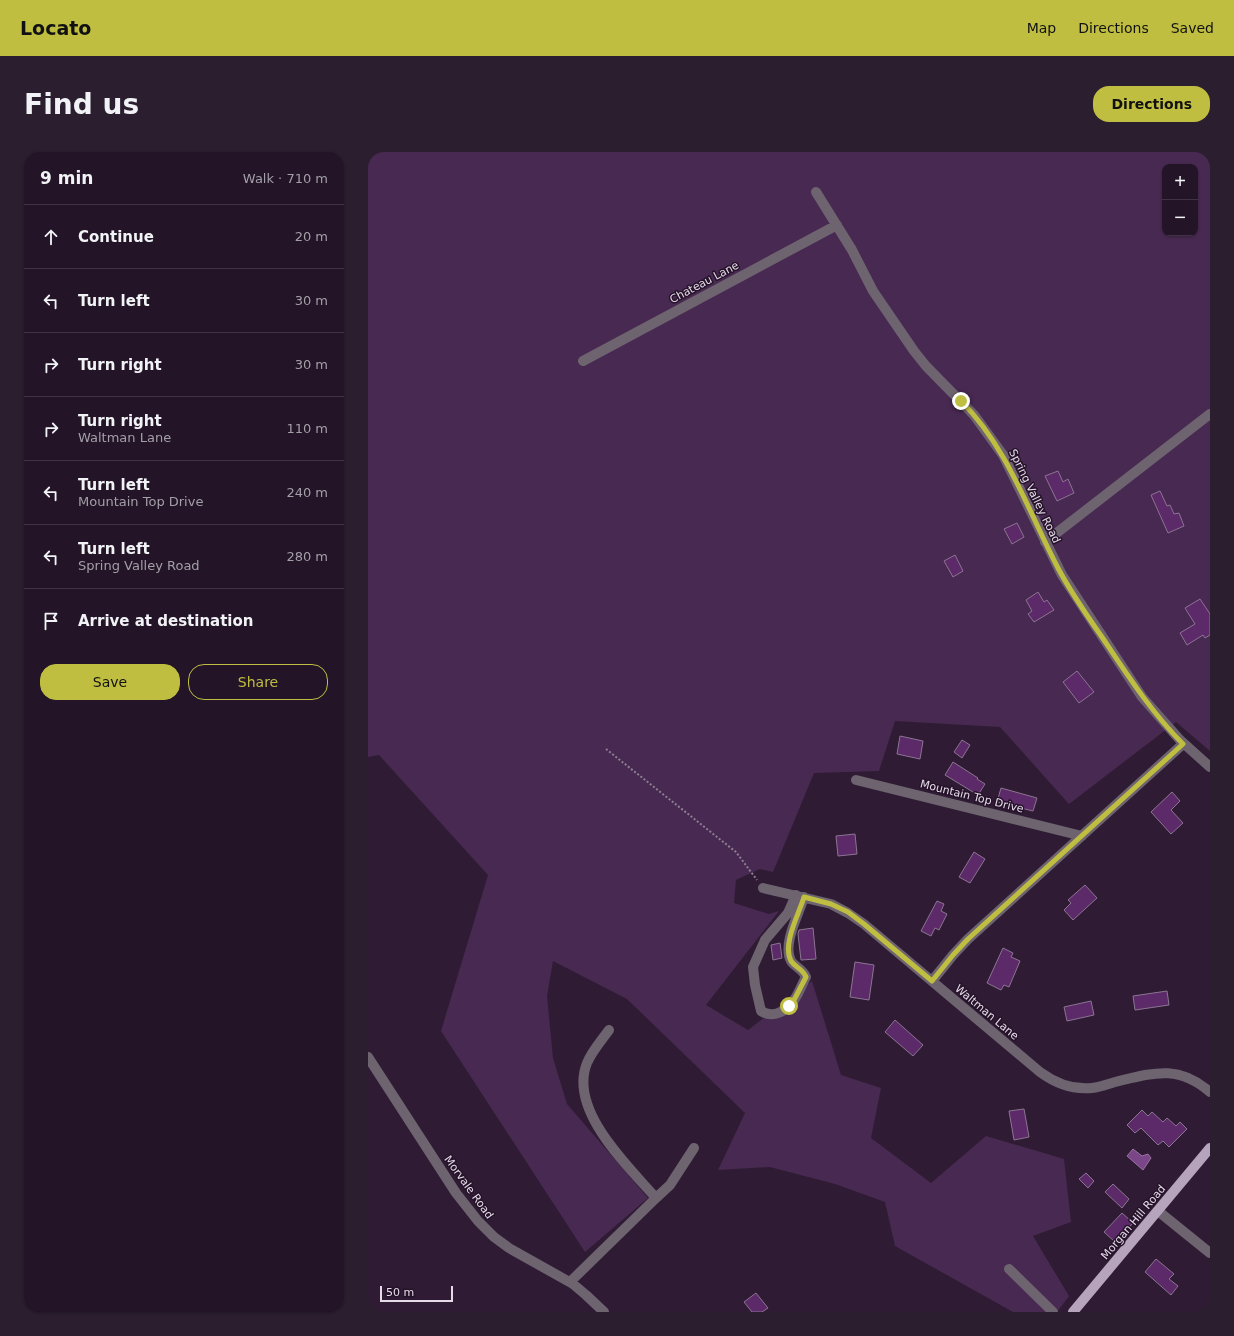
<!DOCTYPE html>
<html lang="en">
<head>
<meta charset="utf-8">
<style>
	body { margin:0; font-family:"DejaVu Sans",sans-serif; background:#2b1e2f; color:#f1f3f6 }
	.controls { position:absolute; right:12px; top:12px; display:grid; overflow:hidden; border-radius:8px; box-shadow:0 1px 3px #0004 }
	.controls button { width:36px; height:36px; display:grid; place-items:center; padding:0; border:0; border-bottom:1px solid #403444; background:#231527; color:#f1f3f6; font:20px sans-serif }
	.scale { position:absolute; left:12px; bottom:10px; width:73px; box-sizing:border-box; padding-left:4px; border:2px solid #e6dae9; border-top:0; font-size:11px; line-height:14px; white-space:nowrap; color:#e6dae9; -webkit-text-stroke:3px #25132a; paint-order:stroke }
	.stop { position:absolute; width:12px; height:12px; margin:-9px; border:3px solid #bfbe41; border-radius:50%; background:#fff }
	.stop.end { background:#bfbe41; border-color:#fff; box-shadow:0 1px 4px #0008 }
	.list { margin:0; padding:0; list-style:none }
	h2 { display:flex; justify-content:space-between; align-items:center; height:52px; margin:0; padding:0 16px; font-size:17px }
	h2 small { font-size:13px; font-weight:400; color:#a39fa7 }
	.list li { display:grid; grid-template-columns:26px 1fr auto; gap:12px; align-items:center; box-sizing:border-box; height:64px; padding:0 16px; border-top:1px solid #403444 }
	.list b { display:block; font-size:15px; white-space:nowrap }
	.list p { margin:0; font-size:13px; white-space:nowrap; color:#a39fa7 }
	.list em { font-size:13px; font-style:normal; color:#a39fa7 }
	.actions { display:flex; gap:8px; padding:12px 16px }
	.actions a { flex:1; padding:9px 0; border:1px solid #bfbe41; border-radius:16px; text-align:center; font-size:14px; color:#bfbe41 }
	.actions .main { background:#bfbe41; color:#111 }
	.icon { flex:none; width:22px; height:22px; fill:none; stroke:currentColor; stroke-width:2; stroke-linecap:round; stroke-linejoin:round }
	.map { position:relative; flex:none; width:842px; height:1160px; overflow:hidden; border-radius:16px }
	header { display:flex; align-items:center; gap:24px; box-sizing:border-box; height:56px; padding:0 20px; background:#bfbe41; color:#111 }
	header strong { font-size:19px }
	nav { display:flex; gap:22px; margin-inline-start:auto; font-size:14px }
	.intro { display:flex; align-items:center; justify-content:space-between; box-sizing:border-box; height:96px; padding:0 24px }
	h1 { margin:0; font-size:28px }
	.button { padding:10px 18px; border-radius:16px; background:#bfbe41; color:#111; font-size:14px; font-weight:700 }
	main { display:flex; gap:24px; padding:0 24px }
	aside { flex:1; background:#231527; border-radius:16px; box-shadow:0 1px 3px #0004 }
	.map>svg:first-child { display:block }
	.green { fill:#482951; fill-rule:evenodd }
	.water { fill:#7a4688; stroke:#9a72a5 }
	.building { fill:#5c2969; stroke:#8b7591 }
	.lines { fill:none; stroke-linecap:round; stroke-linejoin:round }
	.path { stroke:#8e7f92; stroke-width:2; stroke-dasharray:2 2; stroke-linecap:butt }
	.minor { stroke:#6d6470; stroke-width:10 }
	.major { stroke:#b6a3bc; stroke-width:10 }
	.route { stroke:#bfbe41; stroke-width:5 }
	.labels { text-anchor:middle; stroke-width:3; stroke-linejoin:round; paint-order:stroke }
	.street-label { font-size:11px; fill:#e6dae9; stroke:#25132a }
</style>
</head>
<body>
<header>
<strong>Locato</strong>
<nav><a>Map</a><a>Directions</a><a>Saved</a></nav>
</header>
<div class="intro"><h1>Find us</h1><a class="button">Directions</a></div>
<main>
<aside>
<h2>9 min<small>Walk · 710 m</small></h2>
<ul class="list">
<li><svg class="icon" aria-label="ahead" viewBox="0 0 24 24"><path d="M12 20V5M6 11l6-6 6 6"/></svg><div><b>Continue</b></div><em>20 m</em></li>
<li><svg class="icon" aria-label="left" viewBox="0 0 24 24"><path d="M17 20v-9H6M10 6l-5 5 5 5"/></svg><div><b>Turn left</b></div><em>30 m</em></li>
<li><svg class="icon" aria-label="right" viewBox="0 0 24 24"><path d="M7 20v-9h11M14 6l5 5-5 5"/></svg><div><b>Turn right</b></div><em>30 m</em></li>
<li><svg class="icon" aria-label="right" viewBox="0 0 24 24"><path d="M7 20v-9h11M14 6l5 5-5 5"/></svg><div><b>Turn right</b><p>Waltman Lane</p></div><em>110 m</em></li>
<li><svg class="icon" aria-label="left" viewBox="0 0 24 24"><path d="M17 20v-9H6M10 6l-5 5 5 5"/></svg><div><b>Turn left</b><p>Mountain Top Drive</p></div><em>240 m</em></li>
<li><svg class="icon" aria-label="left" viewBox="0 0 24 24"><path d="M17 20v-9H6M10 6l-5 5 5 5"/></svg><div><b>Turn left</b><p>Spring Valley Road</p></div><em>280 m</em></li>
<li><svg class="icon" aria-label="arrive" viewBox="0 0 24 24"><path d="M6 21V4h12l-3 4 3 4H6"/></svg><div><b>Arrive at destination</b></div></li>
</ul>
<div class="actions"><a class="main">Save</a><a>Share</a></div>
</aside>
<div class="map">
<svg width="842" height="1160" viewBox="0 0 842 1160">
	<rect width="100%" height="100%" fill="#2f1c34"/>
	<path class="green" d="M 0,0 L 842,0 L 842,599 L 808,570 L 701,652 L 632,575 L 527,569 L 511,619 L 446,621 L 405,720 L 392,717 L 368,728 L 366,751 L 401,762 L 411,759 L 338,853 L 380,878 L 444,829 L 473,923 L 513,936 L 503,986 L 563,1031 L 618,984 L 696,1007 L 703,1070 L 665,1084 L 701,1144 L 689,1160 L 645,1160 L 527,1094 L 517,1050 L 467,1032 L 402,1015 L 350,1018 L 377,961 L 259,847 L 185,809 L 179,844 L 185,906 L 199,952 L 280,1046 L 217,1100 L 73,879 L 120,723 L 11,603 L 0,605 ZM 797,15 L 827,15 L 827,81 L 797,81 Z"/>
	<path class="water" d="M 765,997 L 774,1004 L 780,1002 L 783,1006 L 775,1018 L 759,1004 Z"/>
	<path class="building" d="M 690,319 L 695,330 L 700,327 L 706,341 L 689,349 L 677,324 Z
		M 792,339 L 799,354 L 802,353 L 806,362 L 811,361 L 816,374 L 800,381 L 783,343 Z
		M 649,371 L 656,385 L 644,392 L 636,377 Z
		M 587,403 L 595,419 L 585,425 L 576,409 Z
		M 670,440 L 676,450 L 679,448 L 686,458 L 666,470 L 660,462 L 664,459 L 658,448 Z
		M 832,447 L 842,462 L 842,483 L 837,486 L 835,483 L 819,493 L 812,481 L 827,472 L 817,456 Z
		M 709,519 L 726,540 L 711,551 L 695,530 Z
		M 532,584 L 555,589 L 552,607 L 529,602 Z
		M 594,588 L 602,593 L 594,606 L 586,600 Z
		M 585,610 L 610,626 L 609,627 L 617,632 L 610,643 L 577,623 Z
		M 633,636 L 669,646 L 665,659 L 629,650 Z
		M 804,640 L 812,649 L 803,658 L 815,671 L 803,682 L 783,660 Z
		M 487,682 L 489,702 L 470,704 L 468,684 Z
		M 606,700 L 617,707 L 602,731 L 591,725 Z
		M 717,733 L 729,746 L 705,768 L 696,758 L 703,751 L 700,748 Z
		M 569,749 L 576,752 L 573,759 L 579,762 L 571,778 L 567,776 L 563,784 L 553,779 Z
		M 445,776 L 448,807 L 433,808 L 430,782 L 431,778 Z
		M 412,791 L 414,806 L 405,808 L 403,793 Z
		M 635,796 L 645,801 L 643,805 L 652,809 L 641,835 L 636,833 L 633,838 L 619,831 Z
		M 487,810 L 506,813 L 501,848 L 482,845 Z
		M 799,839 L 801,853 L 767,858 L 765,844 Z
		M 723,849 L 726,863 L 699,869 L 696,855 Z
		M 527,868 L 555,893 L 545,904 L 517,880 Z
		M 656,957 L 661,985 L 646,988 L 641,959 Z
		M 774,958 L 780,964 L 784,960 L 795,970 L 799,966 L 808,974 L 812,970 L 819,977 L 801,995 L 795,989 L 790,993 L 773,976 L 767,981 L 759,973 Z
		M 718,1021 L 726,1029 L 720,1036 L 711,1027 Z
		M 745,1032 L 761,1047 L 754,1056 L 737,1040 Z
		M 754,1061 L 765,1071 L 747,1090 L 736,1080 Z
		M 788,1107 L 806,1122 L 801,1127 L 810,1134 L 803,1143 L 777,1120 Z
		M 388,1141 L 400,1156 L 394,1160 L 384,1160 L 376,1150 Z"/>
	<g class="lines">
		<path class="path" d="M 238,597 L 368,700 L 389,728"/>
		<path class="minor" d="M 448,40 L 484,98 L 505,139 L 546,199 L 558,214 L 606,263 L 635,303 L 694,423 L 774,545 L 812,588 L 842,615
			M 215,209 L 469,73
			M 677,390 L 842,262
			M 488,628 L 714,684
			M 395,736 L 463,752 L 480,761 L 496,772 L 672,920 C 687,931 705,938 724,936 C 732,935 740,932 747,930 C 785,921 810,912 842,940
			M 428,743 L 420,761 L 397,788 L 385,815 L 387,833 L 393,859 C 405,867 419,859 426,848 C 431,841 434,832 438,825 C 435,817 427,815 423,809 C 414,792 431,762 436,745
			M 564,829 L 585,803 L 600,787 L 815,592
			M 0,905 L 88,1041 L 110,1069 L 126,1085 L 141,1096 L 205,1132 L 218,1143 L 236,1160
			M 288,1046 L 302,1033 L 326,996
			M 790,1059 L 842,1101
			M 641,1117 L 685,1160
			M 202,1130 L 288,1046 C 260,1014 200,958 219,911 C 224,899 233,889 241,878"/>
		<path class="major" d="M 705,1160 L 842,996"/>
	</g>
	<g class="lines">
		<path class="route" d="M 421,854 L 426,848 L 438,825 C 435,817 427,815 423,809 C 414,792 431,762 436,745 L 463,752 L 480,760 L 496,772 L 564,829 L 585,803 L 600,787 L 815,592 C 784,561 760,524 736,488 C 720,465 703,441 690,416 C 660,359 640,296 593,249"/>
	</g>
	<g class="labels">
		<g class="street-label">
			<text transform="translate(336 130) rotate(-28)" y="4">Chateau Lane</text>
			<text transform="translate(667 344) rotate(64)" y="4">Spring Valley Road</text>
			<text transform="translate(604 644) rotate(14)" y="4">Mountain Top Drive</text>
			<text transform="translate(619 860) rotate(40)" y="4">Waltman Lane</text>
			<text transform="translate(101 1035) rotate(54)" y="4">Morvale Road</text>
			<text transform="translate(765 1070) rotate(-50)" y="4">Morgan Hill Road</text>
		</g>
	</g>
</svg>
<div class="controls">
<button>+</button>
<button>−</button>
</div>
<div class="scale">50 m</div>
<div class="stop" style="left:421px;top:854px"></div>
<div class="stop end" style="left:593px;top:249px"></div>
</div>
</main>
</body>
</html>
